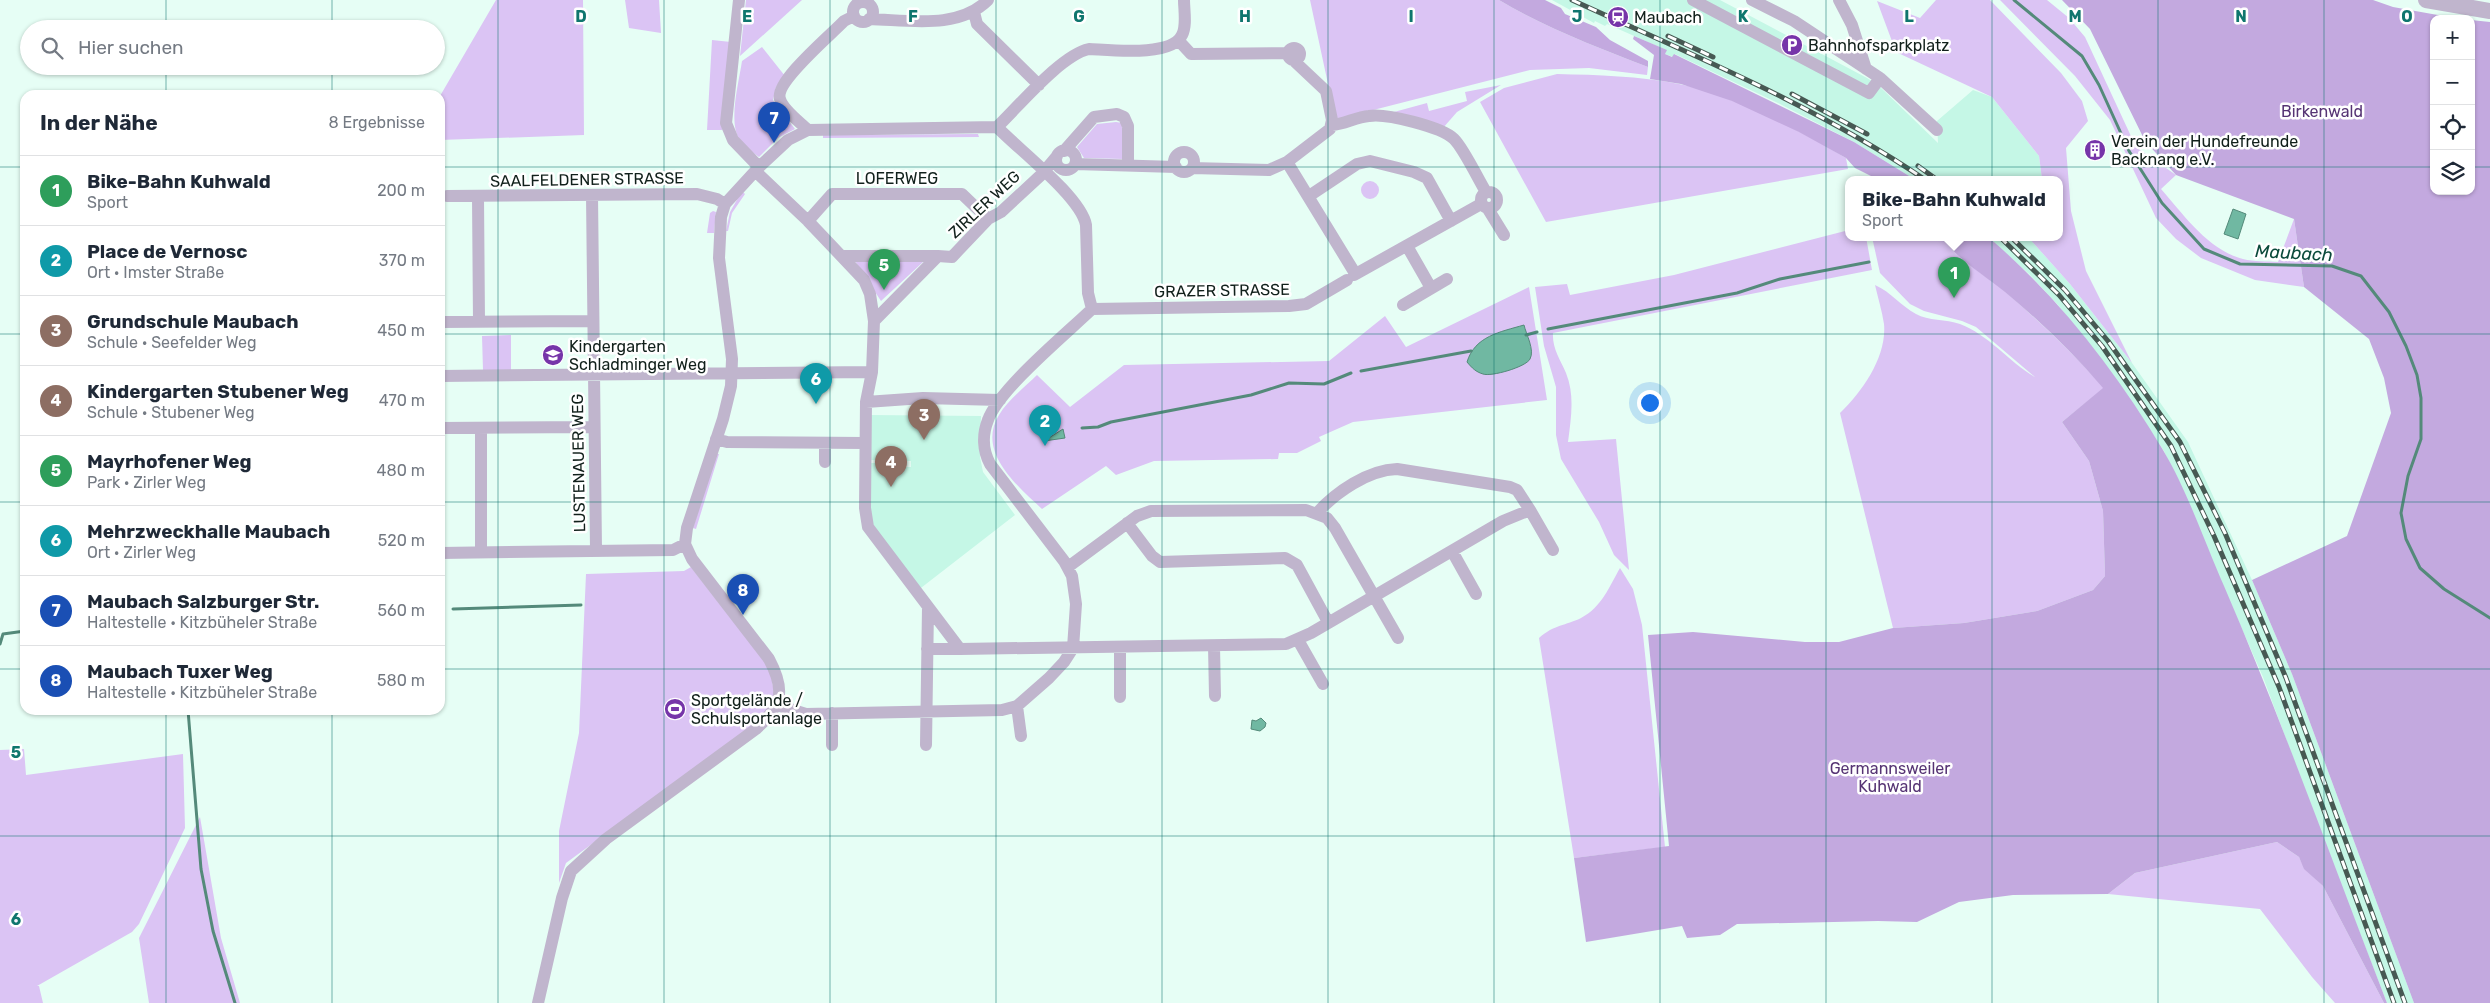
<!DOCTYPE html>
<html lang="de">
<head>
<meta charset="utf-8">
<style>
	body { margin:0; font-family:Rubik,sans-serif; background:#f2f2f3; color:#1f2937 }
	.controls { position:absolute; right:15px; top:15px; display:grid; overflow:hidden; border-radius:10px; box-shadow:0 1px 4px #0004 }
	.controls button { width:45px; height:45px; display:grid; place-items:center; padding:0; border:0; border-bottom:1px solid #e0e1e3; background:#fff; color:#1f2937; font:25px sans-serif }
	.you { position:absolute; left:1649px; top:402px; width:18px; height:18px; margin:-12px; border:4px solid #fff; border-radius:50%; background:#1a73e8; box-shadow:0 0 0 8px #1a73e833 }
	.badge { display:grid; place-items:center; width:32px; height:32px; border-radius:50%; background:#7635a9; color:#fff; font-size:16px; font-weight:700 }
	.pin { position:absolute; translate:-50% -41px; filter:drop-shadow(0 1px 2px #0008) }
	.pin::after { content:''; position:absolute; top:26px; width:18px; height:15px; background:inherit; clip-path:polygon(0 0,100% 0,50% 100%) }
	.popup { position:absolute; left:1845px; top:176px; width:218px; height:65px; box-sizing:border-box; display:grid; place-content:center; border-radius:10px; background:#fff; filter:drop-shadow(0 1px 4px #0005); font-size:16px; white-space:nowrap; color:#747a83 }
	.popup b { font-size:19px; color:#1f2937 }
	.popup::after { content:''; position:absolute; left:50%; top:100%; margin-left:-10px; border:10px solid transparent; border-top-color:#fff }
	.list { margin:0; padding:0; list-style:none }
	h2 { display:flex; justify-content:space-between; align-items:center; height:65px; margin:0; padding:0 20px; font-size:21px }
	h2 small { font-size:16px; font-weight:400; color:#747a83 }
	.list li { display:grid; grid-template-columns:32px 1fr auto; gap:15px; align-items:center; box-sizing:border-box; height:70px; padding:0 20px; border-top:1px solid #e0e1e3 }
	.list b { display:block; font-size:19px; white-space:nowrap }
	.list p { margin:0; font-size:16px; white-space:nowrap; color:#747a83 }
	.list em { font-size:16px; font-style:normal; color:#747a83 }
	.icon { flex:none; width:28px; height:28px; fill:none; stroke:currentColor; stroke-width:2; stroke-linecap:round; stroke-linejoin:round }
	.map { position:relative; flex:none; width:2490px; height:1003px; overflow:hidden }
	.search { position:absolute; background:#fff; box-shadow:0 1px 4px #0004; left:20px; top:20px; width:425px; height:55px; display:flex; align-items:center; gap:12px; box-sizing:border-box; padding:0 18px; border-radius:28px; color:#747a83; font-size:19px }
	.panel { position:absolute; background:#fff; box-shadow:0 1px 4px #0004; left:20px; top:90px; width:425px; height:625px; border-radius:15px }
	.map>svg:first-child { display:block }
	.built { fill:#c5f7e6 }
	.green { fill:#dbc4f4 }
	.forest { fill:#c3a9df }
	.water { fill:#70b8a2; stroke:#548a7a }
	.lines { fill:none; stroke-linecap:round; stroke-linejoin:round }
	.stream { stroke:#548a7a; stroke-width:3 }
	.minor { stroke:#c0b5cd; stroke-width:12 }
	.tertiary { stroke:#c0b5cd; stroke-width:16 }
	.rail-casing { stroke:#475953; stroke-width:5 }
	.rail { stroke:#fff; stroke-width:3; stroke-dasharray:9; stroke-linecap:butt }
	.grid { fill:none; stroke:#0f766e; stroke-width:1; stroke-opacity:0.55 }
	.labels { text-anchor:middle; stroke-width:5; stroke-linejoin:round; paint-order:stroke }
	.poi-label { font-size:16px; fill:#11201b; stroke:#fff; text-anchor:start }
	.park-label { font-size:16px; fill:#563474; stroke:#fff }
	.street-label { font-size:16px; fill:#11201b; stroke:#fff }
	.water-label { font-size:18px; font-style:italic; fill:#0b4a3b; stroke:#fff }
	.grid-label { font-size:16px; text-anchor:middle; font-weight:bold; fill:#0f766e; stroke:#fff; stroke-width:5; stroke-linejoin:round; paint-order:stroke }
</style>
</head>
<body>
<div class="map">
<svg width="2490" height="1003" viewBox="0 0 2490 1003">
	<rect width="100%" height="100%" fill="#e6fef5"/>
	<path class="built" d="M 1552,0 L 1720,0 L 1867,78 L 1878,85 L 1938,143 L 1937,121 L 1973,90 L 1992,97 L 2039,156 L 2042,179 L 1914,179 L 1854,142 L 1780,104 L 1675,54 L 1673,57 L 1665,54 L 1666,50 L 1607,24 L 1605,26 L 1595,21 L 1594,23 Z
		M 1988,237 L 2028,237 L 2070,284 L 2132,363 L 2188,442 L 2252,580 L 2292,674 L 2414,1003 L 2387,1003 L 2325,844 L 2263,677 L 2164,451 L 2115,378 L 2058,305 L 2029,274 Z
		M 870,415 L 981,416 L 980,457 L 983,472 L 1015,515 L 917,591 L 870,523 L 870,463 L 886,463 L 888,467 L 911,467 L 911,461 L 871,460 Z"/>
	<path class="green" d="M 496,0 L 583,0 L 584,135 L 440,140 L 440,96 Z
		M 625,0 L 659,0 L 661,33 L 629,28 Z
		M 746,0 L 802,0 L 740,56 Z
		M 1310,0 L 1499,0 C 1546,28 1597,47 1648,67 L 1647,75 L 1589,68 L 1530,70 L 1338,119 L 1334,112 Z
		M 1936,0 L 1990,0 L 2061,73 L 2082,101 L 2088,121 L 2066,148 L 2071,211 L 2086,271 L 2132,363 L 2070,284 L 2028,237 L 2059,237 L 2059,179 L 2042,179 L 2039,156 L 1992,97 L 1896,52 L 1877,1 L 1920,18 Z
		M 2000,0 L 2047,0 L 2069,18 L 2085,37 L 2136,147 L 2176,175 L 2161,189 C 2184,215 2208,250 2243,259 C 2254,262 2267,261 2278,262 L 2294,219 L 2304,287 L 2255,280 L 2201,258 L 2176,239 L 2156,218 L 2110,120 L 2075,76 Z
		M 712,40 L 731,42 L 722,130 L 707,130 Z
		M 762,47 L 785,76 L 776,87 L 773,100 L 795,129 L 778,138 L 759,157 C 753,152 745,148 741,142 C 727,125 739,82 742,61 Z
		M 1557,74 C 1598,75 1639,76 1679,84 C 1729,94 1802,131 1846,158 L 1848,169 L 1546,222 L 1480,102 L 1504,88 Z
		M 1501,85 L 1457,112 L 1443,128 L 1394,112 L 1427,103 L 1429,111 L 1467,101 L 1465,92 Z
		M 1116,122 L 1122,123 L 1123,159 L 1084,158 L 1077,147 L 1097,124 Z
		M 978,134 L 979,137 L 823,138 L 823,135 Z
		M1361 190a9 9 0 1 1 18 0a9 9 0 1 1-18 0Z
		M 742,191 L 745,194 L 732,213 L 728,231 L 726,231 L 730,212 Z
		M 713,211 L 716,212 L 714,233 L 707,233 L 710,213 Z
		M 1849,230 L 1849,237 L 1866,237 L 1872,270 L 1553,333 C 1552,348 1560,359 1566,373 C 1575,395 1571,419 1568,442 L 1616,439 L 1629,570 L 1614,555 L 1599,522 L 1561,459 L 1556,435 L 1556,387 L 1544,346 L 1535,287 L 1567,284 L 1570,295 L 1674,275 Z
		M 1872,237 L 1941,237 C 1957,259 1981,272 2002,289 C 2038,320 2072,352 2104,388 L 2062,422 L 2089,461 L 2103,511 L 2105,576 L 2093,590 L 2037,611 L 1964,623 L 1893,628 L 1840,413 C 1863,391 1887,356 1884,324 C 1882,311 1878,298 1875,285 C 1891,292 1901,306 1916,314 C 1928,321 1946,319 1960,324 C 1989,335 2009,362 2035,377 L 1976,327 L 1962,321 L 1924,311 L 1910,304 L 1880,273 Z
		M 855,261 L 923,262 L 881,301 Z
		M 1529,287 L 1547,400 L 1353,422 L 1319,437 L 1321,441 L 1297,453 L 1279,453 L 1278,459 L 1154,461 L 1116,475 L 1106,466 L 1042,509 C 1018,486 976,452 999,415 C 1008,400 1025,387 1037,375 L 1070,407 L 1124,365 L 1329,361 L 1385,316 L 1406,347 Z
		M 511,335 L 511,370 L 483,370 L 482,336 Z
		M 716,454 L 719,454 L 696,529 L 693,528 Z
		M 691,567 L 765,662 L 771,674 L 775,698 L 757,723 L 566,863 L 559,883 L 559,831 L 579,733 L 586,574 L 684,571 Z
		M 1620,568 L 1633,589 L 1642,625 L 1665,847 L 1574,858 L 1539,638 C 1555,624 1565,626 1581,618 C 1602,607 1609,587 1620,568 Z
		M 24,749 L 26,775 L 183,754 L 185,828 L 139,924 L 132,932 L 37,986 L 39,986 L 43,1003 L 0,1003 L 0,750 Z
		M 200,817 L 221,938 L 240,1003 L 149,1003 L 139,938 Z
		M 2277,842 L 2299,857 L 2305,869 L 2323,886 L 2384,1003 L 2335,1003 L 2312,977 L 2260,909 L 2108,894 L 2135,873 Z"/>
	<path class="forest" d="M 1499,0 L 1545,0 L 1561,8 L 1565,14 L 1596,27 L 1610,40 L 1648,61 L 1648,67 C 1597,47 1546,28 1499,0 Z
		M 2062,0 L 2373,0 L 2393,7 L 2460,19 L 2434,19 L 2434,191 L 2471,191 L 2471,20 L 2490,22 L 2490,1003 L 2414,1003 L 2292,674 L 2252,580 L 2347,536 L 2391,413 L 2384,378 L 2369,339 L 2304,287 L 2294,219 L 2176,175 L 2145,141 L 2090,29 Z
		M 1634,36 L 1667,50 L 1665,54 L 1672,57 L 1674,54 L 1854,142 L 1914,179 L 1877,179 L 1855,168 L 1846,158 L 1799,132 L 1732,101 L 1681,84 L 1650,79 L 1654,55 L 1633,39 Z
		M 1941,237 L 1988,237 C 2058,296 2116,371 2163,450 C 2187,490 2205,543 2224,586 C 2283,723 2333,864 2387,1003 L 2384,1003 L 2323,886 L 2304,869 L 2299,857 L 2277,842 L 2135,873 L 2108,894 L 2013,895 L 1959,902 L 1917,922 L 1878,921 L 1737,924 L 1720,935 L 1687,938 L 1682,926 L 1586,942 L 1574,858 L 1669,846 L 1648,635 L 1693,632 L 1805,642 L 1839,642 L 1893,628 L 1964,623 L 2037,611 L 2093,590 L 2105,576 L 2103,511 L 2089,461 L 2062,422 L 2103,388 C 2073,353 2040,321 2005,292 C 1983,274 1958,260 1941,237 Z"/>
	<path class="water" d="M 2233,209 L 2246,214 L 2238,239 L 2224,234 Z
		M 1524,325 C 1526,334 1535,350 1530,359 C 1526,367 1491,377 1483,374 C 1476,372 1472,368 1467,362 C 1475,336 1500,332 1524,325 Z
		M 1063,429 L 1065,438 L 1044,441 Z
		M 1261,718 L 1266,723 L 1265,727 L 1260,731 L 1251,729 L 1252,720 L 1256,721 Z"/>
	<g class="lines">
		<path class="stream" d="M 2014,0 L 2082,56 L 2099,85 L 2129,151 L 2162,203 L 2204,249 L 2240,264 L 2332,266 L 2361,276 L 2389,312 L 2406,346 L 2417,375 L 2421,398 L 2421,439 L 2408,476 L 2401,513 L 2406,539 L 2420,568 L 2444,589 L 2490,618
			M 1548,329 L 1737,293 L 1780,279 L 1869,262
			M 1526,335 L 1537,332
			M 1361,371 L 1471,351
			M 1082,428 L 1098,427 L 1111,422 L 1251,395 L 1289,383 L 1324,384 L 1351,373
			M 453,609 L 581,605
			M 0,644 L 3,634 L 25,631
			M 188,710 L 201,869 L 213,931 L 235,1003"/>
		<path class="minor" d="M 739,0 L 726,123 L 733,140 L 759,167
			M 1693,0 L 1869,93 L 1880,78 L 1937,130
			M 1752,0 L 1794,21 L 1880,78
			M 1839,0 L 1852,25 L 1866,69
			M853 12a10 10 0 1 1 20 0a10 10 0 1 1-20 0Z
			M 974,12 L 977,24 L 1039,85
			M 869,19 C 909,20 958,30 988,0
			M 1179,41 L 1191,54 L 1288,53
			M1288 54a6 6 0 1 1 12 0a6 6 0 1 1-12 0Z
			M 1332,125 C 1345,124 1356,117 1369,116 C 1386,113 1442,127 1454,139 C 1464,149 1478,179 1486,192
			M 808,130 C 800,122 783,110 780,99 C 774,82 832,34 844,21 L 854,16
			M1056 160a10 10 0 1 1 20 0a10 10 0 1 1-20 0Z
			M 1064,151 L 1094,117 L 1117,114 L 1124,117 L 1128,126 L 1128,165
			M1174 162a10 10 0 1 1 20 0a10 10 0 1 1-20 0Z
			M 1287,162 L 1353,270
			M 1075,164 L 1176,167
			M 1192,168 L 1269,170 L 1287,162 L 1330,129 L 1332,120 L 1326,91 L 1292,59
			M1481 200a8 8 0 1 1 16 0a8 8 0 1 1-16 0Z
			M 592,195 L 596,550
			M 447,196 L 697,194 L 717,199 L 725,204
			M 1309,196 L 1357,164 L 1370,161 L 1414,172 L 1427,178 L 1451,221
			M 478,197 L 479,321
			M 1488,209 L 1504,235
			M 808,221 L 832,194 L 962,194 L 988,219
			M 1407,246 L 1431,288
			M 842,256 L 938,256
			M 1354,275 L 1481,204
			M 1403,305 L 1447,279
			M 1092,309 L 1289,306 L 1306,304 L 1347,280
			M 874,321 L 938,256 L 952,257 L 988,219 L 1001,212 L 1041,175 L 1057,156
			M 440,322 L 593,321
			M 872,372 L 866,402 L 865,508 L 868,527 L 960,649 L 1286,644 L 1311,633 L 1503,521 L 1530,510 L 1517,490 L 1510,487 L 1397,469 C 1368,470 1336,492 1317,513
			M 440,376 L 872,372 L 874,321 L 870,294 L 864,280 L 808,221 L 755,171
			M 866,402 L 923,398 L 1000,400
			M 440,428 L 594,427
			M 481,428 L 481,552
			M 716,439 L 727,442 L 865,443
			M 825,443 L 825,462
			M 1530,510 L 1553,550
			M 1127,523 L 1152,556 L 1160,562 L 1285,558 L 1297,565 L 1328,622
			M 1452,551 L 1476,594
			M 440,553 L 673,550 L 685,544
			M 1068,567 L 1137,516 L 1151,511 L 1306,510 L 1327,518 L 1335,528 L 1398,638
			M 1298,640 L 1323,684
			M 1214,646 L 1215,696
			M 1120,647 L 1120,697
			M 927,649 L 960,649
			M 777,705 L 806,714 L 1002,710 L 1017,706 L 1049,678 L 1064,662 L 1073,648 L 1076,604 L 1072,576 L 1064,561 L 990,464 C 983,451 982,435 988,420 C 999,389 1066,334 1092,309 L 1088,293 L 1086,225 C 1081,197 1018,149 997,127
			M 1017,706 L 1021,736
			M 832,745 L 832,713
			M 926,745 L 928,607
			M 538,1003 L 562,898 L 571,871 L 606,839 L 756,729 C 782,705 786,691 769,659 L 692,559 L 685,544 L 687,528 L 723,419 L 731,386 L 732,359 L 719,258 L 721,217 L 725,204 L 759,167 L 788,140 L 808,130 L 997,127 C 1019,106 1061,55 1089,49 C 1111,50 1172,57 1182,35 C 1187,26 1184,10 1184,0"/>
		<path class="tertiary" d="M 2426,0 L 2490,11"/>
		<g class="rail-casing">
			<path id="rail" d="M 1572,0 C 1692,55 1815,105 1924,179
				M 1668,36 L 1713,57
				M 1792,94 L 1867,134
				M 1918,166 L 1936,179
				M 2000,237 L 2059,295 L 2102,346 L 2171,446 L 2214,536 L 2279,687 L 2394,1003
				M 2011,237 L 2065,290 L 2108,341 L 2180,442 L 2225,533 L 2286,678 L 2405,1003"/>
		</g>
		<use href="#rail" class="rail"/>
	</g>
	<path class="grid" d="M 166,0 L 166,29M 332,0 L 332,29M 498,0 L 498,1003M 664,0 L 664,1003M 830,0 L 830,1003M 996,0 L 996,1003M 1162,0 L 1162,1003M 1328,0 L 1328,1003M 1494,0 L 1494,1003M 1660,0 L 1660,1003M 1826,0 L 1826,1003M 1992,0 L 1992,1003M 2158,0 L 2158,1003M 2324,0 L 2324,1003M 166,66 L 166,95M 332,66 L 332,95M 0,167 L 25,167M 440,167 L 2434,167M 2471,167 L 2490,167M 0,334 L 25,334M 440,334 L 2490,334M 0,502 L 25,502M 440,502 L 2490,502M 0,669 L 25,669M 440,669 L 2490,669M 166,710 L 166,1003M 332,710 L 332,1003M 0,836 L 2490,836"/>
	<defs>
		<g id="station-disc" transform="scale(1.125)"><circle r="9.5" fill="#7635a9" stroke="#fff"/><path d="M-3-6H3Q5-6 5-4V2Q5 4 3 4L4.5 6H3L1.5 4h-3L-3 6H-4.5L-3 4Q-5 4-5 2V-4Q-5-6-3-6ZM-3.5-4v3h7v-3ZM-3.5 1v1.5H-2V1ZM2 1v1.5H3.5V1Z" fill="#fff"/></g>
		<g id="parking-disc" transform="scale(1.125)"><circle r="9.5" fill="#7635a9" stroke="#fff"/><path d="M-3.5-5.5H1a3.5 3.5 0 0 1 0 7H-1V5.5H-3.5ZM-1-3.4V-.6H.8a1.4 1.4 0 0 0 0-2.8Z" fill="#fff"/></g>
		<g id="building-disc" transform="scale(1.125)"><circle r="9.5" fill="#7635a9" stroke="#fff"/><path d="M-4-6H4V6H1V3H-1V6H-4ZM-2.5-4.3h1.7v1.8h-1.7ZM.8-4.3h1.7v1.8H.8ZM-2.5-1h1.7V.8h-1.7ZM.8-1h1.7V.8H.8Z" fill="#fff"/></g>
		<g id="school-disc" transform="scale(1.125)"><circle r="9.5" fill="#7635a9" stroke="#fff"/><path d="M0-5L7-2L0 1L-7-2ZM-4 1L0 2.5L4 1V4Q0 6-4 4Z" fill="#fff"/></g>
		<g id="stadium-disc" transform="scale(1.125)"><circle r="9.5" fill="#7635a9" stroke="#fff"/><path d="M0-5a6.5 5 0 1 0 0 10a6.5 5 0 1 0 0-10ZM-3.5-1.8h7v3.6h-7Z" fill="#fff"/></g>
	</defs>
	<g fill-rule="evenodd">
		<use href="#station-disc" x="1618" y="17"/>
		<use href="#parking-disc" x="1792" y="45"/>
		<use href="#building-disc" x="2095" y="150"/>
		<use href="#school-disc" x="553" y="355"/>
		<use href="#stadium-disc" x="675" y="709"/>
	</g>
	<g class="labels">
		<g class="poi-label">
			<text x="1634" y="23">Maubach</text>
			<text x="1808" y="51">Bahnhofsparkplatz</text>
			<text x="2111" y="147">Verein der Hundefreunde<tspan x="2111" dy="18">Backnang e.V.</tspan></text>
			<text x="569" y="352">Kindergarten<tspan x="569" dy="18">Schladminger Weg</tspan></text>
			<text x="691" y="706">Sportgelände /<tspan x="691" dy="18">Schulsportanlage</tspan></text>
		</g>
		<g class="park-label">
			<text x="2322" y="117">Birkenwald</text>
			<text x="1890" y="774">Germannsweiler<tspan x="1890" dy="18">Kuhwald</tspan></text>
		</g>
		<g class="street-label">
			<text x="897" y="184">LOFERWEG</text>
			<text transform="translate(587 179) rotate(-1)" y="6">SAALFELDENER STRASSE</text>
			<text transform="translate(984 204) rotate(-43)" y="6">ZIRLER WEG</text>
			<text transform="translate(1222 290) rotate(-1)" y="6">GRAZER STRASSE</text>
			<text transform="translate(578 463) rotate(-91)" y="6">LUSTENAUER WEG</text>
		</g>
		<g class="water-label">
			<text transform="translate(2294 253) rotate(3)" y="6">Maubach</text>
		</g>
	</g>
	<g class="grid-label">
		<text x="581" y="22">D</text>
		<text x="747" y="22">E</text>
		<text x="913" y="22">F</text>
		<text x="1079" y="22">G</text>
		<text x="1245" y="22">H</text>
		<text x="1411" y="22">I</text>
		<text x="1577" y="22">J</text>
		<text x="1743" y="22">K</text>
		<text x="1909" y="22">L</text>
		<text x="2075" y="22">M</text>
		<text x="2241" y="22">N</text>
		<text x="2407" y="22">O</text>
		<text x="16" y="758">5</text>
		<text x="16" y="925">6</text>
	</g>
</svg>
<div class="controls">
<button>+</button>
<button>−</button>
<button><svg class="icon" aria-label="locate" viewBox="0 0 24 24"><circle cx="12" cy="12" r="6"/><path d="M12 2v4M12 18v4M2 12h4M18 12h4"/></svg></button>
<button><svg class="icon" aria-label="layers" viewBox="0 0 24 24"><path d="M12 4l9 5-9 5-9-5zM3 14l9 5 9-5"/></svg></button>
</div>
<div class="you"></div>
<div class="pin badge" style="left:1954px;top:298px;background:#2e9e5b">1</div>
<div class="popup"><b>Bike-Bahn Kuhwald</b>Sport</div>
<div class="pin badge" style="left:1045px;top:446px;background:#0f9aa8">2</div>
<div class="pin badge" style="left:924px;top:440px;background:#8d6e63">3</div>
<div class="pin badge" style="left:891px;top:487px;background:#8d6e63">4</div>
<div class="pin badge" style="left:884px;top:290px;background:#2e9e5b">5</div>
<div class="pin badge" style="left:816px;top:404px;background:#0f9aa8">6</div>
<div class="pin badge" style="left:774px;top:143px;background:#1a4fb4">7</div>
<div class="pin badge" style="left:743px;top:615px;background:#1a4fb4">8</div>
<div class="search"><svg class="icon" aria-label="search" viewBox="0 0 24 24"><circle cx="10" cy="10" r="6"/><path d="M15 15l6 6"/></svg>Hier suchen</div>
<section class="panel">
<h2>In der Nähe<small>8 Ergebnisse</small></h2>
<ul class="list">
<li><span class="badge" style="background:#2e9e5b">1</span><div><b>Bike-Bahn Kuhwald</b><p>Sport</p></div><em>200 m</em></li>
<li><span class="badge" style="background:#0f9aa8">2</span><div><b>Place de Vernosc</b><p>Ort · Imster Straße</p></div><em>370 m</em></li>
<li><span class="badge" style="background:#8d6e63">3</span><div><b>Grundschule Maubach</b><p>Schule · Seefelder Weg</p></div><em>450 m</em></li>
<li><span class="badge" style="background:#8d6e63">4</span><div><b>Kindergarten Stubener Weg</b><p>Schule · Stubener Weg</p></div><em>470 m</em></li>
<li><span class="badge" style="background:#2e9e5b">5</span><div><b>Mayrhofener Weg</b><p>Park · Zirler Weg</p></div><em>480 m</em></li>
<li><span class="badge" style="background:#0f9aa8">6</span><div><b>Mehrzweckhalle Maubach</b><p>Ort · Zirler Weg</p></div><em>520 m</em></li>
<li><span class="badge" style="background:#1a4fb4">7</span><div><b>Maubach Salzburger Str.</b><p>Haltestelle · Kitzbüheler Straße</p></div><em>560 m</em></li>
<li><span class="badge" style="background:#1a4fb4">8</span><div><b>Maubach Tuxer Weg</b><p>Haltestelle · Kitzbüheler Straße</p></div><em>580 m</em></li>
</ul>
</section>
</div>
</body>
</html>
